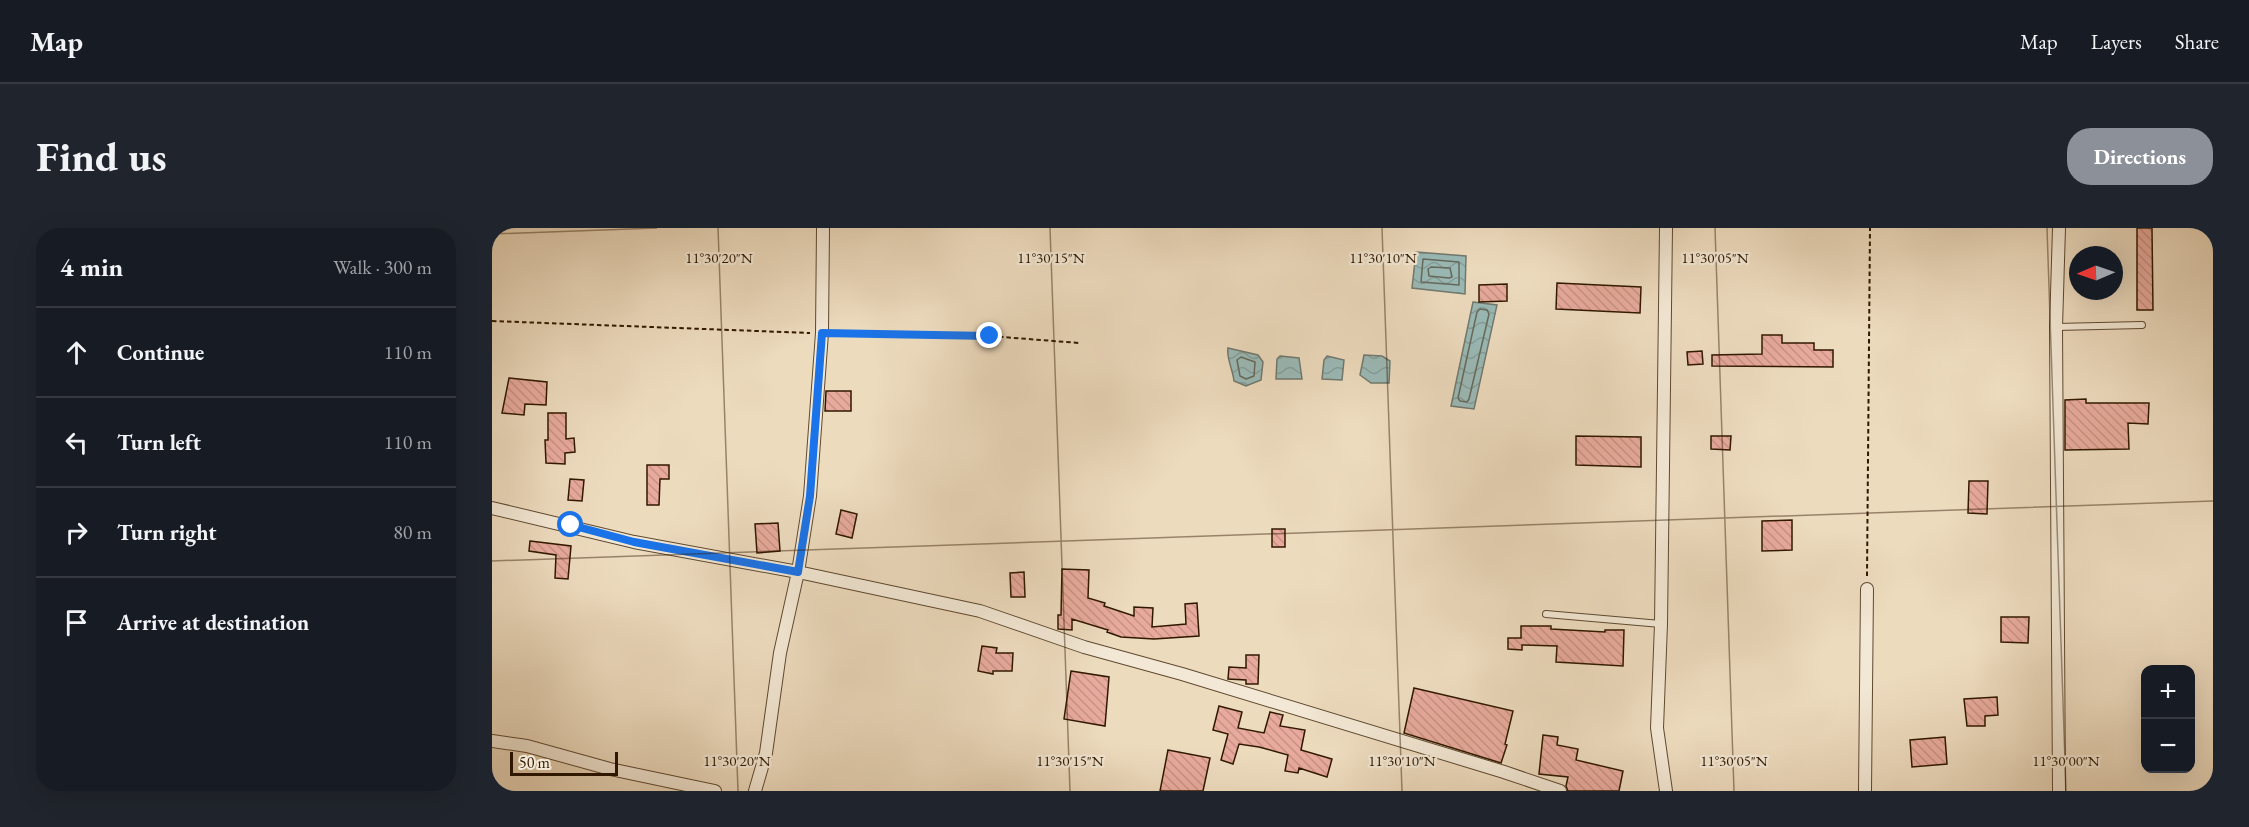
<!DOCTYPE html>
<html lang="en">
<head>
<meta charset="utf-8">
<style>
	body { margin:0; font-family:"EB Garamond",serif; background:#20242c; color:#f1f3f6 }
	.controls { position:absolute; right:18px; bottom:18px; display:grid; overflow:hidden; border-radius:12px; box-shadow:0 6px 24px #0002 }
	.controls button { width:54px; height:54px; display:grid; place-items:center; padding:0; border:0; border-bottom:2px solid #363941; background:#171b24; color:#f1f3f6; font:30px sans-serif }
	.compass { position:absolute; left:1577px; top:18px; width:54px; height:54px; border-radius:50%; background:#171b24; box-shadow:0 6px 24px #0002; rotate:268deg }
	.scale { position:absolute; left:18px; bottom:15px; width:108px; box-sizing:border-box; padding-left:6px; border:3px solid #301800; border-top:0; font-size:16px; line-height:21px; white-space:nowrap; color:#301800; -webkit-text-stroke:4px #f3e8d5; paint-order:stroke }
	.stop { position:absolute; width:18px; height:18px; margin:-14px; border:4px solid #1a73e8; border-radius:50%; background:#fff }
	.stop.end { background:#1a73e8; border-color:#fff; box-shadow:0 2px 6px #0008 }
	.list { margin:0; padding:0; list-style:none }
	h2 { display:flex; justify-content:space-between; align-items:center; height:78px; margin:0; padding:0 24px; font-size:26px }
	h2 small { font-size:20px; font-weight:400; color:#9ea1a6 }
	.list li { display:grid; grid-template-columns:39px 1fr auto; gap:18px; align-items:center; box-sizing:border-box; height:90px; padding:0 24px; border-top:2px solid #363941 }
	.list b { display:block; font-size:22px; white-space:nowrap }
	.list em { font-size:20px; font-style:normal; color:#9ea1a6 }
	.icon { flex:none; width:33px; height:33px; fill:none; stroke:currentColor; stroke-width:2; stroke-linecap:round; stroke-linejoin:round }
	.map { position:relative; flex:none; width:1721px; height:563px; overflow:hidden; border-radius:24px }
	header { display:flex; align-items:center; gap:36px; box-sizing:border-box; height:84px; padding:0 30px; background:#171b24; border-bottom:2px solid #363941 }
	header strong { font-size:28px }
	nav { display:flex; gap:33px; margin-inline-start:auto; font-size:21px }
	.intro { display:flex; align-items:center; justify-content:space-between; box-sizing:border-box; height:144px; padding:0 36px }
	h1 { margin:0; font-size:42px }
	.button { padding:15px 27px; border-radius:24px; background:#8c9099; color:#fff; font-size:21px; font-weight:700 }
	main { display:flex; gap:36px; padding:0 36px }
	aside { flex:1; background:#171b24; border-radius:24px; box-shadow:0 6px 24px #0002 }
	.map>svg:first-child { display:block }
	.water { fill:url(#water-waves); stroke:#70796e; stroke-width:1.5 }
	.lines { fill:none; stroke-linecap:round; stroke-linejoin:round }
	.shore { stroke:#65695c; stroke-width:1.5 }
	.building { fill:url(#building-back-hatch); stroke:#301800; stroke-width:1.5 }
	.service-casing { stroke:#5f4930; stroke-width:8 }
	.minor-casing { stroke:#5f4930; stroke-width:14 }
	.path { stroke:#301800; stroke-width:2; stroke-dasharray:4.5 3; stroke-linecap:butt }
	.service { stroke:#f3e8d5; stroke-width:6 }
	.minor { stroke:#f3e8d5; stroke-width:12 }
	.route { stroke:#1a73e8; stroke-width:8 }
	.ticks { fill:none; stroke:#301800; stroke-width:1.5; stroke-opacity:0.45 }
	.ticks-label { font-size:15px; text-anchor:middle; fill:#301800; stroke:#f3e8d5; stroke-width:4.5; stroke-linejoin:round; paint-order:stroke }
</style>
</head>
<body>
<header>
<strong>Map</strong>
<nav><a>Map</a><a>Layers</a><a>Share</a></nav>
</header>
<div class="intro"><h1>Find us</h1><a class="button">Directions</a></div>
<main>
<aside>
<h2>4 min<small>Walk · 300 m</small></h2>
<ul class="list">
<li><svg class="icon" aria-label="ahead" viewBox="0 0 24 24"><path d="M12 20V5M6 11l6-6 6 6"/></svg><div><b>Continue</b></div><em>110 m</em></li>
<li><svg class="icon" aria-label="left" viewBox="0 0 24 24"><path d="M17 20v-9H6M10 6l-5 5 5 5"/></svg><div><b>Turn left</b></div><em>110 m</em></li>
<li><svg class="icon" aria-label="right" viewBox="0 0 24 24"><path d="M7 20v-9h11M14 6l5 5-5 5"/></svg><div><b>Turn right</b></div><em>80 m</em></li>
<li><svg class="icon" aria-label="arrive" viewBox="0 0 24 24"><path d="M6 21V4h12l-3 4 3 4H6"/></svg><div><b>Arrive at destination</b></div></li>
</ul>
</aside>
<div class="map">
<svg width="1721" height="563" viewBox="0 0 1721 563">
	<defs>
		<pattern id="water-waves" width="16" height="10" patternUnits="userSpaceOnUse" patternTransform="scale(1.5)"><rect width="16" height="10" fill="#9abab7"/><path d="M0 5q4-4 8 0t8 0" fill="none" stroke="#859f9c"/></pattern>
		<pattern id="building-back-hatch" width="6" height="6" patternUnits="userSpaceOnUse" patternTransform="scale(1.5)"><rect width="6" height="6" fill="#e8aa9c"/><path d="M-1 5l2 2M0 0l6 6M5-1l2 2" fill="none" stroke="#c79285"/></pattern>
	</defs>
	<rect width="100%" height="100%" fill="#eddbbe"/>
	<filter id="stains"><feTurbulence type="fractalNoise" baseFrequency=".00333" numOctaves="4"/><feColorMatrix values="0 0 0 0 .2 0 0 0 0 .09 0 0 0 0 .02 0 0 0 .5 -.17"/></filter>
	<radialGradient id="worn" r=".72"><stop offset=".6" stop-color="#630" stop-opacity="0"/><stop offset="1" stop-color="#630" stop-opacity=".3"/></radialGradient>
	<path class="water" d="M 924,24 L 974,28 L 973,66 L 920,60 Z
		M 981,74 L 1005,77 L 982,181 L 959,178 Z
		M 736,120 L 766,127 L 771,134 L 769,152 L 754,158 L 742,153 C 741,142 734,129 736,120 Z
		M 872,127 L 890,128 L 898,133 L 897,155 L 879,155 L 868,147 Z
		M 788,128 L 807,130 L 810,151 L 784,151 L 785,131 Z
		M 835,128 L 852,132 L 850,152 L 830,151 L 832,132 Z"/>
	<g class="lines">
		<path class="shore" d="M 931,31 L 967,34 L 967,57 L 929,54 Z
			M 939,39 L 958,40 L 960,49 L 957,50 L 937,48 L 936,41 Z
			M 988,81 L 995,82 L 997,86 L 977,171 L 975,174 L 968,173 L 966,170 L 985,84 Z
			M 749,129 L 763,134 L 762,148 L 754,151 L 748,148 L 745,132 Z"/>
	</g>
	<path class="building" d="M 1645,0 L 1660,0 L 1661,82 L 1645,82 Z
		M 1065,55 L 1149,59 L 1148,85 L 1064,81 Z
		M 1015,56 L 1015,73 L 987,74 L 987,57 Z
		M 1270,107 L 1290,107 L 1290,115 L 1322,115 L 1322,122 L 1341,122 L 1341,139 L 1220,138 L 1220,127 L 1270,126 Z
		M 1210,123 L 1211,136 L 1196,137 L 1195,124 Z
		M 17,150 L 55,154 L 54,177 L 33,176 L 32,187 L 10,185 Z
		M 334,163 L 359,163 L 359,183 L 333,183 Z
		M 1594,171 L 1594,175 L 1657,175 L 1656,196 L 1636,195 L 1637,221 L 1573,222 L 1573,172 Z
		M 56,185 L 74,185 L 74,211 L 82,210 L 83,224 L 73,225 L 73,236 L 54,235 L 53,212 L 56,212 Z
		M 1084,208 L 1149,209 L 1149,239 L 1084,237 Z
		M 1219,208 L 1239,208 L 1238,222 L 1219,221 Z
		M 155,237 L 177,237 L 177,251 L 168,251 L 167,277 L 155,277 Z
		M 78,251 L 92,252 L 90,273 L 76,272 Z
		M 1477,253 L 1496,253 L 1495,286 L 1476,285 Z
		M 349,282 L 365,286 L 360,310 L 344,306 Z
		M 1300,292 L 1300,322 L 1270,323 L 1270,293 Z
		M 286,295 L 288,323 L 265,325 L 263,296 Z
		M 780,301 L 793,301 L 793,319 L 780,319 Z
		M 38,313 L 79,318 L 76,351 L 63,350 L 64,327 L 37,323 Z
		M 570,341 L 597,342 L 596,370 L 613,375 L 612,378 L 642,388 L 642,379 L 661,380 L 660,399 L 694,396 L 693,376 L 705,375 L 707,408 L 662,411 L 629,409 L 615,404 L 616,402 L 580,391 L 580,402 L 566,401 L 566,387 L 569,387 Z
		M 532,344 L 533,369 L 519,369 L 518,345 Z
		M 1509,389 L 1537,389 L 1536,415 L 1509,414 Z
		M 1029,398 L 1059,398 L 1059,401 L 1113,404 L 1113,402 L 1132,402 L 1131,438 L 1064,434 L 1065,418 L 1030,417 L 1030,422 L 1016,421 L 1016,410 L 1029,410 Z
		M 490,418 L 505,420 L 504,425 L 521,425 L 520,443 L 501,443 L 501,446 L 486,443 Z
		M 754,427 L 767,427 L 766,456 L 754,456 L 754,452 L 736,451 L 737,439 L 754,440 Z
		M 579,443 L 617,449 L 613,498 L 572,491 Z
		M 922,460 L 1021,483 L 1013,516 L 1015,517 L 1009,535 L 912,505 Z
		M 1505,469 L 1506,487 L 1493,488 L 1493,498 L 1475,498 L 1472,471 Z
		M 727,478 L 750,484 L 746,500 L 772,505 L 778,484 L 791,487 L 788,498 L 813,502 L 809,522 L 840,531 L 835,549 L 807,540 L 806,545 L 793,543 L 796,527 L 767,519 L 747,516 L 741,536 L 729,532 L 736,506 L 721,502 Z
		M 1051,507 L 1066,509 L 1065,517 L 1086,521 L 1084,532 L 1131,543 L 1127,563 L 1076,563 L 1074,558 L 1076,549 L 1047,546 Z
		M 1453,509 L 1455,536 L 1420,539 L 1418,512 Z
		M 676,522 L 718,530 L 711,563 L 668,563 Z"/>
	<g class="lines">
		<g class="service-casing">
			<path id="service" d="M 1564,99 L 1650,97
				M 1054,386 L 1169,396"/>
		</g>
		<g class="minor-casing">
			<path id="minor" d="M 1174,0 L 1169,396 L 1165,500 L 1174,563
				M 1567,0 L 1564,99 L 1567,563
				M 0,280 L 142,314 L 306,344 L 488,383 L 592,419 L 690,446 L 1012,544 L 1068,563
				M 0,513 L 35,518 L 118,541 L 223,563
				M 263,563 L 274,525 L 288,425 L 306,344 L 318,268 L 330,105 L 331,0
				M 1373,563 L 1375,361"/>
		</g>
		<path class="path" d="M 0,93 L 318,105
			M 342,105 L 498,108 L 587,115
			M 1375,348 L 1378,0"/>
		<use href="#service" class="service"/>
		<use href="#minor" class="minor"/>
	</g>
	<g class="lines">
		<path class="route" d="M 79,297 L 142,314 L 306,344 L 318,268 L 330,105 L 498,108"/>
	</g>
	<path class="ticks" d="M 226,0 L 246,563M 558,0 L 578,563M 890,0 L 910,563M 1223,0 L 1242,563M 1555,0 L 1574,563M 0,6 L 165,0M 0,333 L 1721,273"/>
	<g class="ticks-label">
		<text x="227" y="35">11°30'20"N</text>
		<text x="559" y="35">11°30'15"N</text>
		<text x="891" y="35">11°30'10"N</text>
		<text x="1223" y="35">11°30'05"N</text>
		<text x="245" y="538">11°30'20"N</text>
		<text x="578" y="538">11°30'15"N</text>
		<text x="910" y="538">11°30'10"N</text>
		<text x="1242" y="538">11°30'05"N</text>
		<text x="1574" y="538">11°30'00"N</text>
	</g>
	<rect width="100%" height="100%" filter="url(#stains)"/>
	<rect width="100%" height="100%" fill="url(#worn)"/>
</svg>
<div class="controls">
<button>+</button>
<button>−</button>
</div>
<svg class="compass" viewBox="-18 -18 36 36"><path d="M0-13l5 13h-10z" fill="#e53935"/><path d="M0 13l5-13h-10z" fill="#9ea1a6"/></svg>
<div class="scale">50 m</div>
<div class="stop" style="left:79px;top:297px"></div>
<div class="stop end" style="left:498px;top:108px"></div>
</div>
</main>
</body>
</html>
